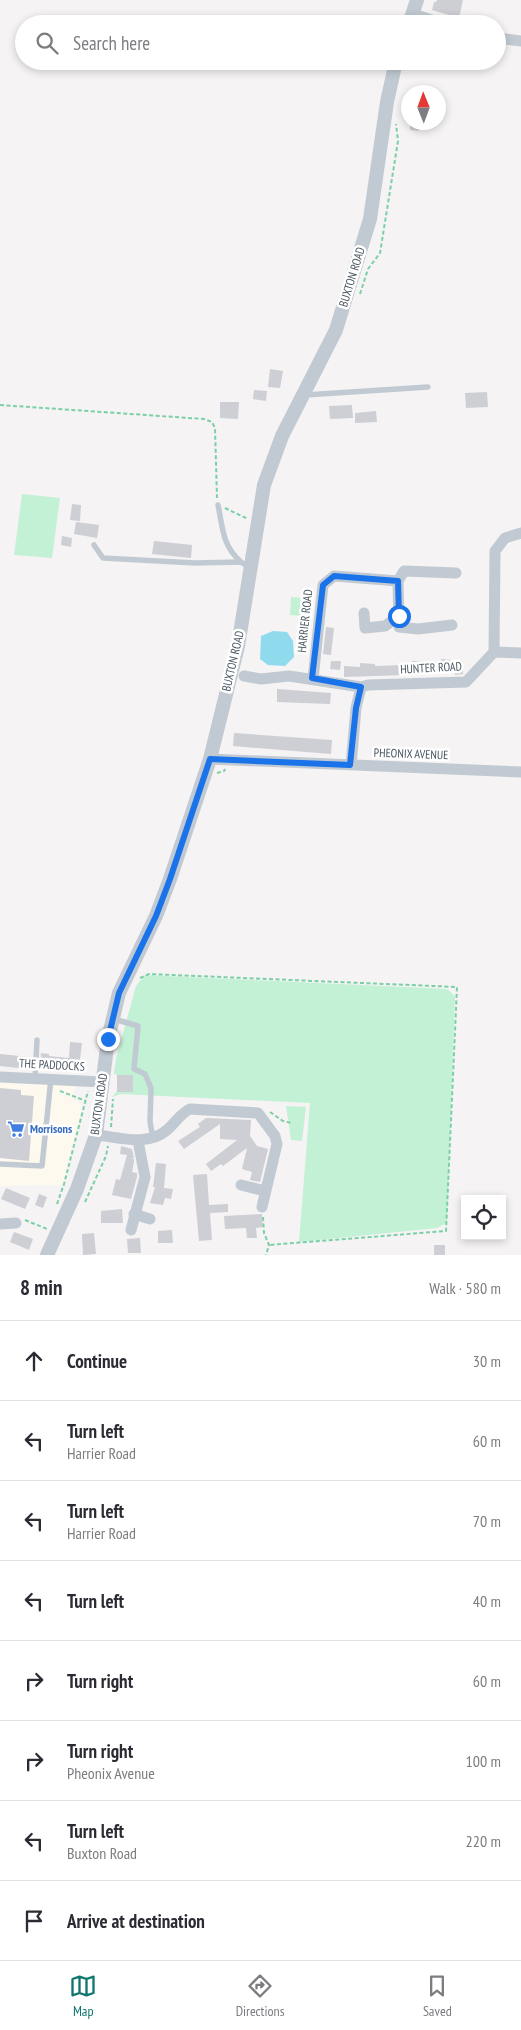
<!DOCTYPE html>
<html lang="en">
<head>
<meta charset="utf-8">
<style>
	body { margin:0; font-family:"PT Sans Narrow",sans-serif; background:#f2f2f3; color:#2b2b33 }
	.controls { position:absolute; right:15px; bottom:15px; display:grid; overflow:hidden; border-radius:0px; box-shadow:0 2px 8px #0003 }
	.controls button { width:45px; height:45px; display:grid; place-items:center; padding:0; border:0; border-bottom:1px solid #e1e1e2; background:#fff; color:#2b2b33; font:25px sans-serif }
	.compass { position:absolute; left:401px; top:85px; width:45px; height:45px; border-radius:50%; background:#fff; box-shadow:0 2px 8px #0003; rotate:359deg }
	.stop { position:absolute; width:15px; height:15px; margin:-11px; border:4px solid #1a73e8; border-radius:50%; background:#fff }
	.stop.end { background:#1a73e8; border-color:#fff; box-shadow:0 1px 5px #0008 }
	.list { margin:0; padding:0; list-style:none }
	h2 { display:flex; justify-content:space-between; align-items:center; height:65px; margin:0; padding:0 20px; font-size:21px }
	h2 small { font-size:16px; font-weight:400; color:#7c7c81 }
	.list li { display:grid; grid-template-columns:32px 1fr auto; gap:15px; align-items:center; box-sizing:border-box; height:80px; padding:0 20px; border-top:1px solid #e1e1e2 }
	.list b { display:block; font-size:19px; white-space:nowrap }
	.list p { margin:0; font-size:16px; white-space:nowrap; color:#7c7c81 }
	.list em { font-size:16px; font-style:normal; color:#7c7c81 }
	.icon { flex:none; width:28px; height:28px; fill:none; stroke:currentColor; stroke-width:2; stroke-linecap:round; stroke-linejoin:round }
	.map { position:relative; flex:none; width:521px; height:1255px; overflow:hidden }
	.search { position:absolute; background:#fff; box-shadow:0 2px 8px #0003; left:15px; right:15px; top:15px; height:55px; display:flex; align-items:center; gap:12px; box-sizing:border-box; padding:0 18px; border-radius:28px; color:#7c7c81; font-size:19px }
	.sheet { height:705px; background:#fff }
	nav { display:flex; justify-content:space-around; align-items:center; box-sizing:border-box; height:70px; border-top:1px solid #e1e1e2; background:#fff; font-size:14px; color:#7c7c81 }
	nav a { display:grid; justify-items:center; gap:2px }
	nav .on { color:#0f766e }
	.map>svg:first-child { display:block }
	.commercial { fill:#fdf9ef }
	.green { fill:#c3f1d5 }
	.water { fill:#90daee }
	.building { fill:#cdcfd5 }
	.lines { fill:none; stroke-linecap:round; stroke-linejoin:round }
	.path { stroke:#7ad0a6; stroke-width:2; stroke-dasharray:4 2.5; stroke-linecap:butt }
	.service { stroke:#c1cad2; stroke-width:5.5 }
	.minor { stroke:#c1cad2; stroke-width:11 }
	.tertiary { stroke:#c1cad2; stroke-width:14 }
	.route { stroke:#1a73e8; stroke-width:6 }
	.labels { text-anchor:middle; stroke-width:5; stroke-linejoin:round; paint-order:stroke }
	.street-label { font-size:12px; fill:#4a5661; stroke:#fff }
	.shop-label { font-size:12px; font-weight:bold; fill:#366cbe; stroke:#fff; text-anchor:start }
</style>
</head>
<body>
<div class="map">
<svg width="521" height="1255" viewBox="0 0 521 1255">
	<rect width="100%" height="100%" fill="#f5f3f3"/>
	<path class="commercial" d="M 0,1073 L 78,1079 L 72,1098 L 80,1103 L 82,1109 L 63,1185 L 0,1186 Z"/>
	<path class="green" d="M 22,494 L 60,498 L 52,558 L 14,555 Z
		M 291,597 L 305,598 L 304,616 L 290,615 Z
		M 145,975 L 447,989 L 455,996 L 447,1223 L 437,1228 L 299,1242 L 310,1103 L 121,1094 L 112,1097 L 117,1091 L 117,1075 L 114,1074 L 116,1059 L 136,986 Z
		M 286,1106 L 306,1107 L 302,1141 L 291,1140 Z"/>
	<path class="water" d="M 273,631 L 287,632 L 293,641 L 294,657 L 285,666 L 268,665 L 260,659 L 261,636 Z"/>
	<path class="building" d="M 437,0 L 463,0 L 459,18 L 432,10 L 434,2 L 436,2 Z
		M 410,122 L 420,122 L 419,131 L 410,130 Z
		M 270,369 L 283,371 L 280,388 L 268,387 Z
		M 254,390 L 267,391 L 266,401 L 253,399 Z
		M 487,392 L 488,407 L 466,408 L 465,393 Z
		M 220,402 L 239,402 L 238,419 L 220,418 Z
		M 352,405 L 353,418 L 330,419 L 329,406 Z
		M 376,411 L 377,422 L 355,423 L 355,413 Z
		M 72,504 L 81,505 L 80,521 L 70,520 Z
		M 76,522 L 99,525 L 97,538 L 74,534 Z
		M 62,536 L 72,538 L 71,547 L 61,545 Z
		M 154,541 L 192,545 L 191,558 L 152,554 Z
		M 326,627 L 334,628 L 331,655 L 323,654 Z
		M 441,659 L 463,661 L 463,674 L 455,675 L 455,670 L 412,672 L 412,661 L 440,662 Z
		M 331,661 L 341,661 L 340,670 L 330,669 Z
		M 360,663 L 375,664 L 375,666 L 406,665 L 406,675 L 344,677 L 344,666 L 360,667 Z
		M 277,689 L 331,693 L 330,704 L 277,702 Z
		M 234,733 L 332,740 L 331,754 L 233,746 Z
		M 70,1042 L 82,1043 L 79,1068 L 66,1067 L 66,1070 L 50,1069 L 50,1066 L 40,1065 L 41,1053 L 49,1054 L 49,1056 L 69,1058 Z
		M 0,1054 L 29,1057 L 28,1069 L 0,1066 Z
		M 117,1075 L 133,1075 L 133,1092 L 117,1092 Z
		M 0,1088 L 21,1090 L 21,1095 L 34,1096 L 29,1161 L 0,1158 Z
		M 206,1118 L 251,1120 L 250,1136 L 257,1146 L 268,1149 L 260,1182 L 250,1180 L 252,1172 L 242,1169 L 247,1148 L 223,1166 L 221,1164 L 211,1171 L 206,1164 L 237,1140 L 220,1139 L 220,1124 L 184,1149 L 178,1141 L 200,1127 L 198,1124 Z
		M 121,1146 L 132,1149 L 134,1158 L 131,1158 L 134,1159 L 134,1162 L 132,1172 L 137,1173 L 137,1177 L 131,1199 L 112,1195 L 116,1179 L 120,1180 L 127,1155 L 120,1154 Z
		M 156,1163 L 166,1164 L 164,1188 L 173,1189 L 171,1199 L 165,1198 L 163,1205 L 150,1203 L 155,1187 L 153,1187 Z
		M 207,1174 L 209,1205 L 228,1204 L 228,1212 L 210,1213 L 212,1240 L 199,1241 L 193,1175 Z
		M 6,1188 L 30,1198 L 25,1209 L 1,1199 Z
		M 39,1194 L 47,1197 L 43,1208 L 35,1205 Z
		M 122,1209 L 123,1223 L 101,1223 L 101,1211 Z
		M 262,1214 L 263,1227 L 256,1228 L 257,1238 L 247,1238 L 246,1228 L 225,1229 L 224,1216 Z
		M 172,1230 L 173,1243 L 158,1243 L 158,1231 Z
		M 14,1232 L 33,1239 L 29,1250 L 10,1242 Z
		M 94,1233 L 96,1254 L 83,1255 L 82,1234 Z
		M 140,1238 L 141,1253 L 128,1253 L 127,1239 Z
		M 434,1245 L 445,1245 L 445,1255 L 434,1255 Z"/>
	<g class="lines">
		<path class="path" d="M 360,294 L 368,269 L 380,253 L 398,141 L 396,124
			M 0,405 L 204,419 L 212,422 L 215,428 L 217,498
			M 225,508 L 248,519
			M 217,773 L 224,771 L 225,769
			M 140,978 L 149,974 L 457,987 L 446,1231 L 269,1245
			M 60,1091 L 86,1101
			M 270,1112 L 283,1121 L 291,1123
			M 111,1127 L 113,1099
			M 85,1202 L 106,1156 L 108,1146
			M 57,1204 L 64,1184 L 88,1091
			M 263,1217 L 264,1233 L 269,1245 L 266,1255
			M 25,1220 L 47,1229"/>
		<path class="service" d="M 305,395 L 428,387
			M 218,505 C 223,529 222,545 241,562
			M 94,545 L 103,558 L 195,563 L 241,562 L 250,568
			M 114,1019 L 138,1026 L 134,1069 L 145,1074 L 151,1088 L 150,1122 L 153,1138
			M 35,1078 L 37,1040
			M 0,1164 L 42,1166 L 51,1078"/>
		<path class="minor" d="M 413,14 L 444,24
			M 497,38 L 521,41
			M 364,613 L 365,628 L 385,626 L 399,616
			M 452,625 L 418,629 L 399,627 L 398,581 L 404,571 L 456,573
			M 494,652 L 495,551 L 505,538 L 521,533
			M 244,676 L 261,679 L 289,676 L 361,687
			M 313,679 L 323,585 L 334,576 L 398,581
			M 361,687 L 368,685 L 466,682 L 494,652 L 521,653
			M 210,759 L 521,772
			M 351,765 L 356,708 L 361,687
			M 0,1077 L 103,1082
			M 96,1135 C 119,1137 147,1147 167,1130 C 175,1123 181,1113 190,1109 L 258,1113 L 275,1136 L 277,1144 L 262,1207
			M 241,1185 L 265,1191
			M 134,1214 L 150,1219
			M 0,1224 L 16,1223
			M 131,1230 L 145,1177 L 138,1141"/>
		<path class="tertiary" d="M 409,24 L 417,0
			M 47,1255 L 77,1189 L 96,1135 L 108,1039 L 119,993 L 156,916 L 170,879 L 210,759 L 238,646 L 264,485 L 282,436 L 336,330 L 370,219 L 387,102 L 396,61"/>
	</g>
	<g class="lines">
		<path class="route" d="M 108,1039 L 119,993 L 156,916 L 170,879 L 210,759 L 350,765 L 356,708 L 361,687 L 312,678 L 323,585 L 334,576 L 398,581 L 399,616"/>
	</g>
	<defs>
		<g id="supermarket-bare" transform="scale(1.35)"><path d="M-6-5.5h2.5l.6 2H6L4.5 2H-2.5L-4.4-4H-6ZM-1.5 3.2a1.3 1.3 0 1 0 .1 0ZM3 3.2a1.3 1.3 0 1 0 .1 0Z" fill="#3f7fe0" stroke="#fff" stroke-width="2.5" paint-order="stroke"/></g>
	</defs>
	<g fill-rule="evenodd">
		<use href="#supermarket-bare" x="16" y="1129"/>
	</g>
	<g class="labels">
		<g class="street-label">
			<text transform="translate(352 277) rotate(-73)" y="4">BUXTON ROAD</text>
			<text transform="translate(305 621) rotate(-84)" y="4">HARRIER ROAD</text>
			<text transform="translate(233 661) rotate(-77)" y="4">BUXTON ROAD</text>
			<text transform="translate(431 668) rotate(-3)" y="4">HUNTER ROAD</text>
			<text transform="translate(411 754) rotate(2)" y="4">PHEONIX AVENUE</text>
			<text transform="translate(52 1065) rotate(3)" y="4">THE PADDOCKS</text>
			<text transform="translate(99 1104) rotate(-82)" y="4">BUXTON ROAD</text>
		</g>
		<g class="shop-label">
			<text x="30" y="1133">Morrisons</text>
		</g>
	</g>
</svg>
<div class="controls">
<button><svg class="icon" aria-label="locate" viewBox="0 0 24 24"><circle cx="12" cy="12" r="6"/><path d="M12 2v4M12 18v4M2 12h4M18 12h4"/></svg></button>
</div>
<svg class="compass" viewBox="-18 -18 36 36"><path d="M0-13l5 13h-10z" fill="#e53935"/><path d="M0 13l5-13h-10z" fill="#7c7c81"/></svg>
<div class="stop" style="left:399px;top:616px"></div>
<div class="stop end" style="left:108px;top:1039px"></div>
<div class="search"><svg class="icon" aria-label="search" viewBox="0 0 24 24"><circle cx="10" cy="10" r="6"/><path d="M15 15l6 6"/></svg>Search here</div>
</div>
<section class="sheet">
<h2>8 min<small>Walk · 580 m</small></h2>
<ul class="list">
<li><svg class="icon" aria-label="ahead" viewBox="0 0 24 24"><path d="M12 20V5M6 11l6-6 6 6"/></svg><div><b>Continue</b></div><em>30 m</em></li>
<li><svg class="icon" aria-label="left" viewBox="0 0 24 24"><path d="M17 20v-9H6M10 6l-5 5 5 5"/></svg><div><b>Turn left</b><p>Harrier Road</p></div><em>60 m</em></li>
<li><svg class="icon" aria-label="left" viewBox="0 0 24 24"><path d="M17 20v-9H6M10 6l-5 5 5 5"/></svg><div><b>Turn left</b><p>Harrier Road</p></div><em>70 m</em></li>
<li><svg class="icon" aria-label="left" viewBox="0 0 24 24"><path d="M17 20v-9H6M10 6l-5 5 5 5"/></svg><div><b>Turn left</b></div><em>40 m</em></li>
<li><svg class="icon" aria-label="right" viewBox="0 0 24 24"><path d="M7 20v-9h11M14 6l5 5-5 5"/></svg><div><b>Turn right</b></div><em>60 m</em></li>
<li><svg class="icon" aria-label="right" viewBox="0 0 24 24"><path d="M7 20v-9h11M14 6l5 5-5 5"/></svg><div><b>Turn right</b><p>Pheonix Avenue</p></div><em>100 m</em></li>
<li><svg class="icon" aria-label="left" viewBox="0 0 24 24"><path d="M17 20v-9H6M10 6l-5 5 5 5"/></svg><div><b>Turn left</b><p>Buxton Road</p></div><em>220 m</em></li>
<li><svg class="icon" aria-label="arrive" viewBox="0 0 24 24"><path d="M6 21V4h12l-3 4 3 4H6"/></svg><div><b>Arrive at destination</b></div></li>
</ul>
</section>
<nav>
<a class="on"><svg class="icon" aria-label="map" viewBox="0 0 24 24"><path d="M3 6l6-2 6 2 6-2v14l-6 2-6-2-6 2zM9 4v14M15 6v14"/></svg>Map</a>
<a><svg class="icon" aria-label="directions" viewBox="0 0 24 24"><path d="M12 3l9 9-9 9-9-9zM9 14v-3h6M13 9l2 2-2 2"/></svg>Directions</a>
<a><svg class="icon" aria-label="saved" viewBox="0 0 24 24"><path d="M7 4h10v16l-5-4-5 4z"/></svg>Saved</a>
</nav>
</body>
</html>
